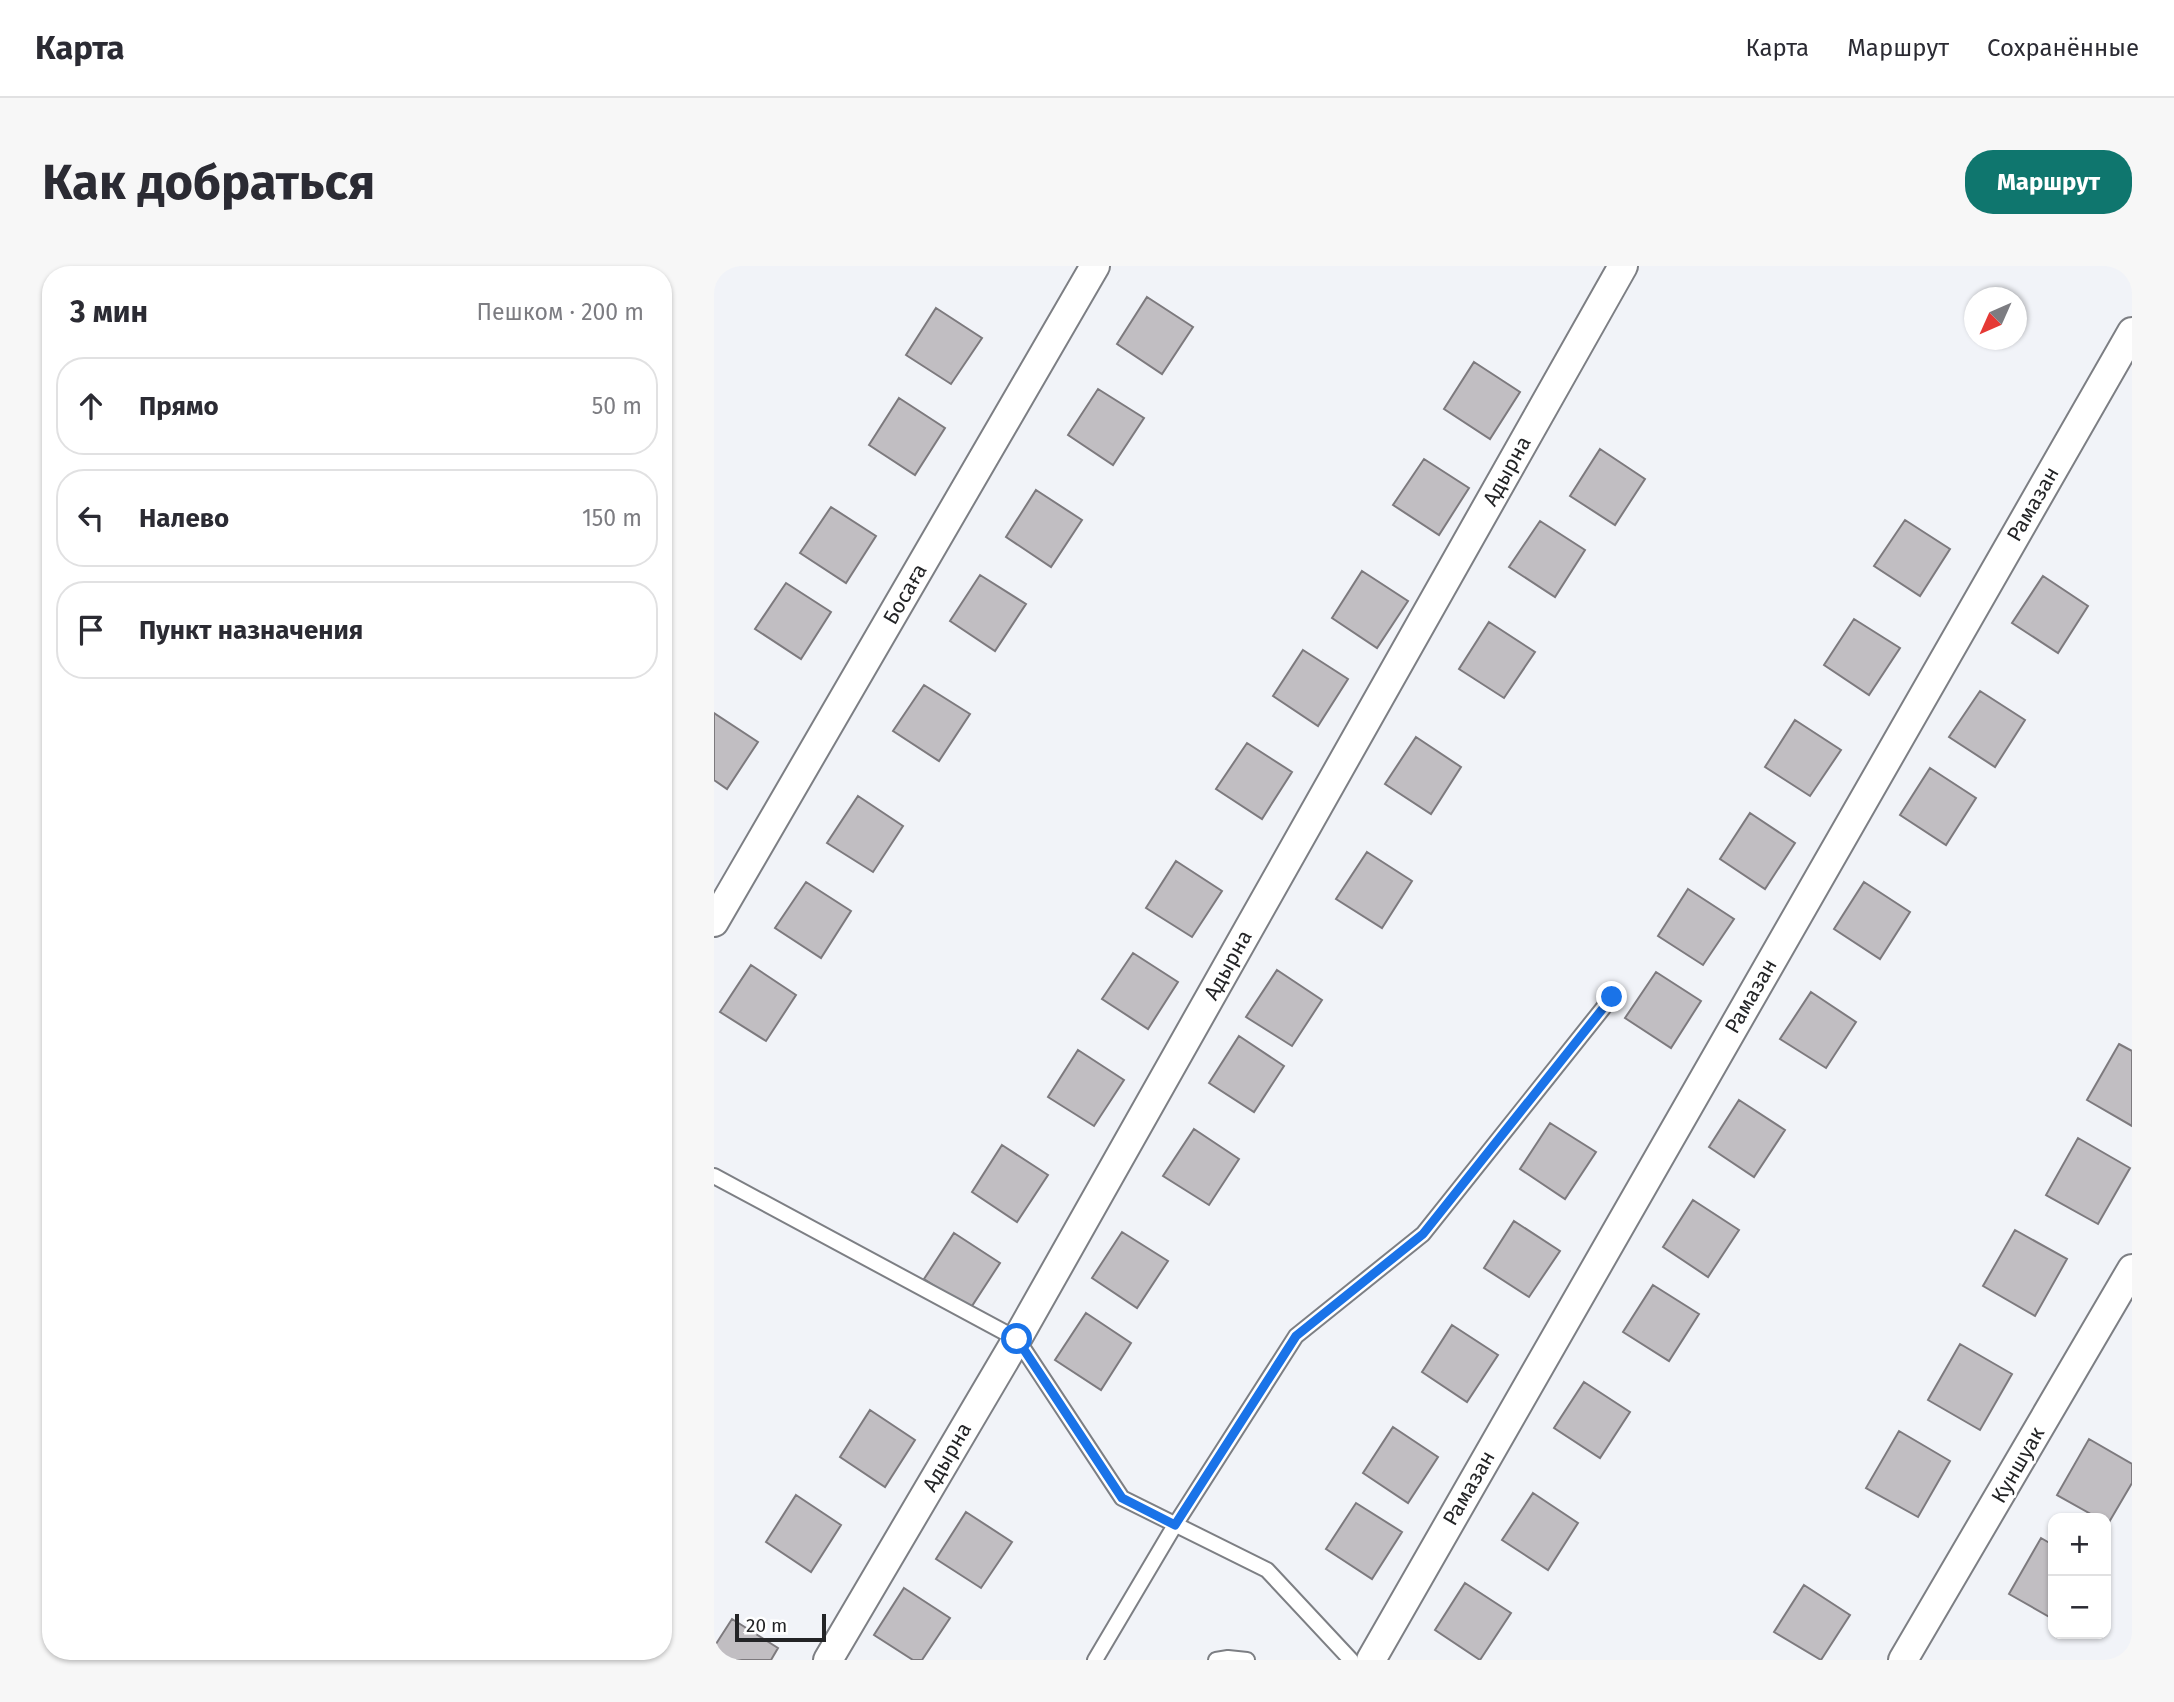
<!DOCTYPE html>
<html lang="ru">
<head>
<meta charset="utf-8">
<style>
	body { margin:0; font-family:"Fira Sans",sans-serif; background:#f7f7f7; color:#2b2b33 }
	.controls { position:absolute; right:21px; bottom:21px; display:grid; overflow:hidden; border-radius:14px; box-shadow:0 2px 5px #0004 }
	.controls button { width:63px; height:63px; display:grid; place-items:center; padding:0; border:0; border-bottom:2px solid #e1e1e2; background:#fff; color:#2b2b33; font:35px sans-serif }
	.compass { position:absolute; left:1250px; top:21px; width:63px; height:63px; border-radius:50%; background:#fff; box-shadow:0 2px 5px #0004; rotate:225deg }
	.scale { position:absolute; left:21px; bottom:18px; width:91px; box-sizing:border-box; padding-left:7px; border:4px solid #232426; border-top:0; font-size:19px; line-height:24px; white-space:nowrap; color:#232426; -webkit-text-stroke:5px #fff; paint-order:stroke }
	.stop { position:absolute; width:21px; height:21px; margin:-16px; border:5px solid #1a73e8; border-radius:50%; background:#fff }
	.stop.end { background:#1a73e8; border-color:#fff; box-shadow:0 2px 7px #0008 }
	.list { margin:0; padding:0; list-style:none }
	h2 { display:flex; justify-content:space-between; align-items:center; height:91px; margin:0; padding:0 28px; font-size:30px }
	h2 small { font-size:23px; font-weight:400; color:#7c7c81 }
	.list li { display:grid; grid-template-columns:46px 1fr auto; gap:21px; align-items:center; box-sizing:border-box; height:98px; margin:0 14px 14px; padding:0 14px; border:2px solid #e1e1e2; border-radius:28px }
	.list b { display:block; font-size:26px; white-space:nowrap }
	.list em { font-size:23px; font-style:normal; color:#7c7c81 }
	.icon { flex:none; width:38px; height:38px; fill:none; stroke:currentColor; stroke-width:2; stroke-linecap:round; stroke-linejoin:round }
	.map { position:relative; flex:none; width:1418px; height:1394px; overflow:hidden; border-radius:28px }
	header { display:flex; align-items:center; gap:42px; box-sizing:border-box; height:98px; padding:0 35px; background:#fff; border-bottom:2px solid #e1e1e2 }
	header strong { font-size:33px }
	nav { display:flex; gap:38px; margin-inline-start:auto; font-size:24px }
	.intro { display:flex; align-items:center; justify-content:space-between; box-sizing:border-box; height:168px; padding:0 42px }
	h1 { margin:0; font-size:49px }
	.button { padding:18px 32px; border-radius:28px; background:#0f766e; color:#fff; font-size:24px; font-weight:700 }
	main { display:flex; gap:42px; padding:0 42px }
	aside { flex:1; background:#fff; border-radius:28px; box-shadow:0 2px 5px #0004 }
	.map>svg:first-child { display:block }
	.building { fill:#c1bec2; stroke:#7d7a7e; stroke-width:2 }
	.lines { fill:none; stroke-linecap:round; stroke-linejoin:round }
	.lane-casing { stroke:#7d7f84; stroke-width:18 }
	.street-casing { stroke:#7d7f84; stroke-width:32 }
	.lane { stroke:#fff; stroke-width:14 }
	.street { stroke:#fff; stroke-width:28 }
	.route { stroke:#1a73e8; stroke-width:9 }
	.labels { text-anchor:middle; stroke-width:5; stroke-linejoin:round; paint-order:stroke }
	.street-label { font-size:21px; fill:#232426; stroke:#fff }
</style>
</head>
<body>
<header>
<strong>Карта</strong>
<nav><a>Карта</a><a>Маршрут</a><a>Сохранённые</a></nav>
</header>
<div class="intro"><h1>Как добраться</h1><a class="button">Маршрут</a></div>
<main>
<aside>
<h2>3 мин<small>Пешком · 200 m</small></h2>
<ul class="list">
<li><svg class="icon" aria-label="ahead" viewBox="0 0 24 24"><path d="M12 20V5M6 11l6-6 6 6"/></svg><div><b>Прямо</b></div><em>50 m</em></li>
<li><svg class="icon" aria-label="left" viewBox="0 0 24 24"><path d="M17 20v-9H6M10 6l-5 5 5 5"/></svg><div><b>Налево</b></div><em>150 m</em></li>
<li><svg class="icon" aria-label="arrive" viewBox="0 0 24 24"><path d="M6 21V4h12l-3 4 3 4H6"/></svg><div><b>Пункт назначения</b></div></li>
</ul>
</aside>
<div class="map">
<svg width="1418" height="1394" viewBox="0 0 1418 1394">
	<rect width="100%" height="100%" fill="#f1f3f8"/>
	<path class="building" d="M 433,31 L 479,61 L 448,108 L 403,78 Z
		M 222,42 L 268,72 L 237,118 L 192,89 Z
		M 760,96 L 806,126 L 776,173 L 730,143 Z
		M 384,123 L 430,152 L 399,199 L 354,169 Z
		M 185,132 L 231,162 L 201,209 L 155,179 Z
		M 886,183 L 931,213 L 901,259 L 856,230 Z
		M 710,193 L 755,222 L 725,269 L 679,239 Z
		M 322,224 L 368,254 L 337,301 L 292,271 Z
		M 117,241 L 162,270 L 132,317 L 86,287 Z
		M 1191,254 L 1236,283 L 1206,330 L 1160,300 Z
		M 826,255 L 871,284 L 841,331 L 795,301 Z
		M 648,305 L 694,335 L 663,382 L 618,352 Z
		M 266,309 L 312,338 L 281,385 L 236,355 Z
		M 1329,310 L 1374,340 L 1344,387 L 1298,357 Z
		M 72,317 L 117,346 L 87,393 L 41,363 Z
		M 1140,353 L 1186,382 L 1155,429 L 1110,399 Z
		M 775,356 L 821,386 L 790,432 L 745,403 Z
		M 589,384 L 634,413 L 604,460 L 559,430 Z
		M 210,419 L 256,448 L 225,495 L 179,465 Z
		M 1266,425 L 1311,454 L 1281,501 L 1235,471 Z
		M 0,447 L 44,476 L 13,523 L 0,514 Z
		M 1081,454 L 1127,484 L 1096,530 L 1051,501 Z
		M 702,471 L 747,501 L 717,548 L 671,518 Z
		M 533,477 L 578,506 L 548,553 L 502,523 Z
		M 1216,502 L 1262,532 L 1232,579 L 1186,549 Z
		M 144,530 L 189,560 L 159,606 L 113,577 Z
		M 1036,547 L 1081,577 L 1051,623 L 1006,593 Z
		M 653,586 L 698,615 L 668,662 L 622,633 Z
		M 462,595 L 508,625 L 478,671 L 432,642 Z
		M 92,616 L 137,645 L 107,692 L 61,662 Z
		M 1150,616 L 1196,646 L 1166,693 L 1120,663 Z
		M 974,623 L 1020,653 L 989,699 L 944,670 Z
		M 419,687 L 464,716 L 434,763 L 388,733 Z
		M 37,699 L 82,729 L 52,775 L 6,746 Z
		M 563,704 L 608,734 L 578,780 L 532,751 Z
		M 942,706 L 987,735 L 957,782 L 911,752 Z
		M 1097,726 L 1142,756 L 1112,802 L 1066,773 Z
		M 525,770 L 570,800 L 540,846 L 495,817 Z
		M 1405,778 L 1418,785 L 1418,860 L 1373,834 Z
		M 364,784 L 410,814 L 380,860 L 334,831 Z
		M 1025,834 L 1071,864 L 1040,911 L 995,881 Z
		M 836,857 L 882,886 L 851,933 L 806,903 Z
		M 480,863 L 525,893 L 495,939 L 449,910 Z
		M 1364,872 L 1416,902 L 1384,958 L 1332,929 Z
		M 288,879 L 334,909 L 303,956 L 258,926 Z
		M 979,934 L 1025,964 L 994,1011 L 949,981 Z
		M 800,955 L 846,985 L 815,1031 L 770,1002 Z
		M 1301,964 L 1353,993 L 1321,1050 L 1269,1020 Z
		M 408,966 L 454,995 L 423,1042 L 378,1012 Z
		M 240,967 L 286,997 L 256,1043 L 210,1013 Z
		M 939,1019 L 985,1048 L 955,1095 L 909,1066 Z
		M 372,1047 L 417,1077 L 387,1124 L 341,1094 Z
		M 738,1059 L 784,1089 L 753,1136 L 708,1106 Z
		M 1246,1078 L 1298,1108 L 1266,1164 L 1214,1134 Z
		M 870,1116 L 916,1146 L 886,1192 L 840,1162 Z
		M 156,1144 L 201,1174 L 171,1221 L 126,1191 Z
		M 679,1161 L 724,1191 L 694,1237 L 649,1207 Z
		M 1185,1165 L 1236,1195 L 1204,1251 L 1152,1222 Z
		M 1375,1173 L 1418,1198 L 1418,1217 L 1394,1258 L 1392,1257 L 1392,1252 L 1384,1252 L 1343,1229 Z
		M 819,1227 L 864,1257 L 834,1304 L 788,1274 Z
		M 82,1229 L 127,1259 L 97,1306 L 52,1276 Z
		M 642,1237 L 688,1266 L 658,1313 L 612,1283 Z
		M 252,1246 L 298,1276 L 267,1322 L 222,1293 Z
		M 1327,1272 L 1339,1279 L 1339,1353 L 1295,1328 Z
		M 751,1317 L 797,1347 L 766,1394 L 721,1364 Z
		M 1090,1319 L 1136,1349 L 1107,1394 L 1060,1366 Z
		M 190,1322 L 236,1352 L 208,1394 L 199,1394 L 160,1369 Z
		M 18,1353 L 64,1382 L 57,1394 L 0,1394 L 0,1381 Z"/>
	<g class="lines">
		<g class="lane-casing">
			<path id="lane" d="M 0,910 L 303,1073 L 408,1232 L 553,1304 L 637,1394
				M 381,1394 L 461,1259 L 582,1070 L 709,968 L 898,731
				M 502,1394 L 514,1392 L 533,1394"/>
		</g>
		<g class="street-casing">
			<path id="street" d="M 0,656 L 381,0
				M 114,1394 L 303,1073 L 909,0
				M 657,1394 L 1418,66
				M 1189,1394 L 1418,1003"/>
		</g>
		<use href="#lane" class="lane"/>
		<use href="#street" class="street"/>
	</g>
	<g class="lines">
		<path class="route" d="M 303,1073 L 408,1232 L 461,1259 L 582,1070 L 709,968 L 898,731"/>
	</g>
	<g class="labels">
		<g class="street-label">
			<text transform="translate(793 205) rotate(-61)" y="7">Адырна</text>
			<text transform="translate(1319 238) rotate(-60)" y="7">Рамазан</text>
			<text transform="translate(191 328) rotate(-60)" y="7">Босаға</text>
			<text transform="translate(514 699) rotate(-61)" y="7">Адырна</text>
			<text transform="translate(1037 730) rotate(-60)" y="7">Рамазан</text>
			<text transform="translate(233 1191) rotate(-60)" y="7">Адырна</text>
			<text transform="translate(1304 1199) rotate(-60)" y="7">Куншуак</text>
			<text transform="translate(755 1222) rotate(-60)" y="7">Рамазан</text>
		</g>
	</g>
</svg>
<div class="controls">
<button>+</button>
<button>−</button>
</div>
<svg class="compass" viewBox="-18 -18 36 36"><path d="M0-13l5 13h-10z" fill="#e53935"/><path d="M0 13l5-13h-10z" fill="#7c7c81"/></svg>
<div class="scale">20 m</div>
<div class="stop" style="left:303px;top:1073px"></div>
<div class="stop end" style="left:898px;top:731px"></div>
</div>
</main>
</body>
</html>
